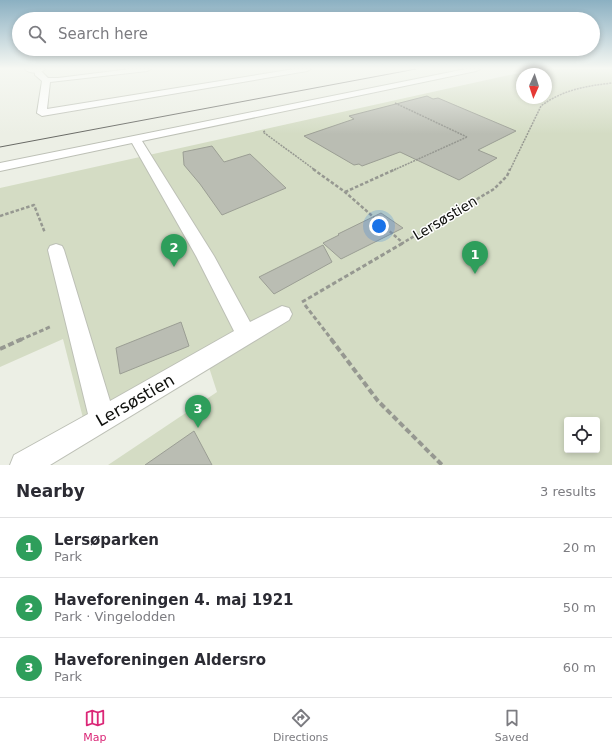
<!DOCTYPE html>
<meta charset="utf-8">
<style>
body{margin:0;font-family:"DejaVu Sans",sans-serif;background:#f2f2f3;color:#2b2b33}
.controls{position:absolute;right:12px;bottom:12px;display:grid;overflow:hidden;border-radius:4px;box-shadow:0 2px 6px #0003}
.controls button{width:36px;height:36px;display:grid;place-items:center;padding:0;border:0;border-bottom:1px solid #e1e1e2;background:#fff;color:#2b2b33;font:20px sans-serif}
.compass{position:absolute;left:516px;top:68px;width:36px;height:36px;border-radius:50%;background:#fff;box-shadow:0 2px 6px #0003;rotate:183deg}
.you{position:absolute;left:379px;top:226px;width:14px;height:14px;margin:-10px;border:3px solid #fff;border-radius:50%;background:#1a73e8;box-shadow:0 0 0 6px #1a73e833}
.badge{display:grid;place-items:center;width:26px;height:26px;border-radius:50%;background:#db2777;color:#fff;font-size:13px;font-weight:700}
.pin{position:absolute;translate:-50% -33px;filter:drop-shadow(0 1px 2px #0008)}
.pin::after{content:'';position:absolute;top:21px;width:14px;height:12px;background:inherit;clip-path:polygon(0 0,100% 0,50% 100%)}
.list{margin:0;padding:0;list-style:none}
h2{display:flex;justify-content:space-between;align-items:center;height:52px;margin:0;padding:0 16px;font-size:17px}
h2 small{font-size:13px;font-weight:400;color:#7c7c81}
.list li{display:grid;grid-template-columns:26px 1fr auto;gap:12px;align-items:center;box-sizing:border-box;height:60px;padding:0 16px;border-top:1px solid #e1e1e2}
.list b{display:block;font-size:15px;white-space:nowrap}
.list p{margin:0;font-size:13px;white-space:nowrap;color:#7c7c81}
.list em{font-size:13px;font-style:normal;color:#7c7c81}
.icon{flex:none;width:22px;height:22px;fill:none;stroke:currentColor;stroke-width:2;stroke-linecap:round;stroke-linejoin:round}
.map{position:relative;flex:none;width:612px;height:465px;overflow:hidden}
.search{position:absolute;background:#fff;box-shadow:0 2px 6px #0003;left:12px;right:12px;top:12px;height:44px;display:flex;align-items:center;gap:10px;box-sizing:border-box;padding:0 14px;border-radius:22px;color:#7c7c81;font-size:15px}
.sheet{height:232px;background:#fff}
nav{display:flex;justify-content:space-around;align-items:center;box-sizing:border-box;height:56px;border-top:1px solid #e1e1e2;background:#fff;font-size:11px;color:#7c7c81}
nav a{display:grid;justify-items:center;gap:2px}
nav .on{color:#db2777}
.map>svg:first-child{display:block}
.green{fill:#d4dcc4;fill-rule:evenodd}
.building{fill:#babdb3;stroke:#9b9e94}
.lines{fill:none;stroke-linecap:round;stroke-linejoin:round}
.lane-casing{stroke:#bdc0b6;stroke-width:2}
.street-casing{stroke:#bdc0b6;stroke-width:2}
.path-far3{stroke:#969891;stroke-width:1.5;stroke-dasharray:2 1;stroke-linecap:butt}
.path-far2{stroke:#969891;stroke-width:2.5;stroke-dasharray:3.5 2;stroke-linecap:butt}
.path-far1{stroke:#969891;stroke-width:3;stroke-dasharray:4.5 2.5;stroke-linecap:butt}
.path{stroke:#969891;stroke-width:4;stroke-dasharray:6 3;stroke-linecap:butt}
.lane{fill:#fff;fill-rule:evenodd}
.street{fill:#fff;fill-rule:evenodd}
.tram{stroke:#696a65;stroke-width:1}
.labels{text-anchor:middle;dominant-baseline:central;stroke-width:3;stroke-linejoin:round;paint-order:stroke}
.street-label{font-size:14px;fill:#0f100d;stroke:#fff}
.near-street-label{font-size:17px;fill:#0f100d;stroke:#fff}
</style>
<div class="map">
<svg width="612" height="465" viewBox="0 0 612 465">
<rect width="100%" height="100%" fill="#ecefe5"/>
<!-- green -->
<path class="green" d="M 548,69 L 612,69 L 612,465 L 108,465 L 217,392 L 204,352 L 84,422 L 63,339 L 0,367 L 0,188 L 509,75 ZM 522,74 L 546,74 L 546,98 L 522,98 ZM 567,420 L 597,420 L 597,450 L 567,450 Z"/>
<!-- building -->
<path class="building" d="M 427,96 L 433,99 L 438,98 L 516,131 L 478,150 L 497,158 L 459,180 L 400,152 L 362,166 L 359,164 L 354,165 L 304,136 L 354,119 L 349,116 Z
M 212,146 L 224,162 L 250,154 L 286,188 L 222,215 L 200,184 L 184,165 L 183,152 Z
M 381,213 L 403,228 L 341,259 L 324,244 L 323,243 L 339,235 L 338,234 Z
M 323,245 L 332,262 L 274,294 L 259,277 Z
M 181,322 L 189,346 L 120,374 L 116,348 Z
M 194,431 L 212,465 L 145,465 Z"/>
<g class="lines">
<defs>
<path id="lane" d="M 130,69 L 151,69 L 147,71 L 50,82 L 47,109 L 294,69 L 311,69 L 307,71 L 42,116 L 37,113 L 42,81 L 35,75 L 35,71 L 41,71 L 48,78 L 58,78 Z
M 466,69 L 480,69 L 476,71 L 142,141 L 214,256 L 250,322 L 282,306 L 289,308 L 292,314 L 289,320 L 50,465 L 10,465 L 14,455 L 88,414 L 48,250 L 50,246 L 56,244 L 62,246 L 64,250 L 110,401 L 234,331 L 196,256 L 132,143 L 0,171 L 0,163 Z"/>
<path id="street" d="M 25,69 L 45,69 C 41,74 29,74 25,69 Z"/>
</defs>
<!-- lane casing -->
<use href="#lane" class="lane-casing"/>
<!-- street casing -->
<use href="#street" class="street-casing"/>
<!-- path-far3 -->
<path class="path-far3" d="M 395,103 L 467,137
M 265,131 L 263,132 L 315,170
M 394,170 L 467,137
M 510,170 L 541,106 C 562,90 586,86 612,83"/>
<!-- path-far2 -->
<path class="path-far2" d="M 313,169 L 345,192 L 403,243
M 345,192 L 396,169
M 0,216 L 34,205 L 45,233
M 401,244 L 494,189 L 507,176 L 510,169"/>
<!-- path-far1 -->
<path class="path-far1" d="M 302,302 L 403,243
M 305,305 L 332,340
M 20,340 L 52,326"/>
<!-- path -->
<path class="path" d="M 331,339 L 378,401 L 442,465
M 0,349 L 22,339"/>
<!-- lane -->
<use href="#lane" class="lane"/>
<!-- street -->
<use href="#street" class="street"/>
<!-- tram -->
<path class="tram" d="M 0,147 L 416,69"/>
</g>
<!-- sky -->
<linearGradient id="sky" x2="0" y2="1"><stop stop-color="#8bb0c2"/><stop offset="0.51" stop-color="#f6f8f3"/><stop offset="1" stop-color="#f6f8f3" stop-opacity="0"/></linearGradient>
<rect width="612" height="134" fill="url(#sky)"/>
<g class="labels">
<!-- street labels -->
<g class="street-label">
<text transform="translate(445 218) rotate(-31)">Lersøstien</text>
</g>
<!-- near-street labels -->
<g class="near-street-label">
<text transform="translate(135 400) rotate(-30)">Lersøstien</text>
</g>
</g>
</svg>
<div class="controls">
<button><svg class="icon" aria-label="locate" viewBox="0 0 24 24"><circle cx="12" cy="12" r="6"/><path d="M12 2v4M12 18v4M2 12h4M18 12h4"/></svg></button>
</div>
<svg class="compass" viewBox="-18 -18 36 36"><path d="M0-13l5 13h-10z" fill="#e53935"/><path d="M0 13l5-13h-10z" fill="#7c7c81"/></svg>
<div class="you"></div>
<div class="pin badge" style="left:475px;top:274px;background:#2e9e5b">1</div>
<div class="pin badge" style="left:174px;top:267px;background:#2e9e5b">2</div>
<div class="pin badge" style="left:198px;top:428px;background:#2e9e5b">3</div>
<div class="search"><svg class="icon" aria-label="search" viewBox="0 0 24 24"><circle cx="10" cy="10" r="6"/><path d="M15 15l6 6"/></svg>Search here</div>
</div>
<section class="sheet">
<h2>Nearby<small>3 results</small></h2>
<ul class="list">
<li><span class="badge" style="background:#2e9e5b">1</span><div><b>Lersøparken</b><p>Park</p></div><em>20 m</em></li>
<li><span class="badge" style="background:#2e9e5b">2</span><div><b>Haveforeningen 4. maj 1921</b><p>Park · Vingelodden</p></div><em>50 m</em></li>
<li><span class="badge" style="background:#2e9e5b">3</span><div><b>Haveforeningen Aldersro</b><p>Park</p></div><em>60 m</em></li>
</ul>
</section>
<nav>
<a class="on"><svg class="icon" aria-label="map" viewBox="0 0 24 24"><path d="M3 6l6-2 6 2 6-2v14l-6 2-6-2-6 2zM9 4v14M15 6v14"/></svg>Map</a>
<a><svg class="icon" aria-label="directions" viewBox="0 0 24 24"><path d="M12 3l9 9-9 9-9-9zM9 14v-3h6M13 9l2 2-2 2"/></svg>Directions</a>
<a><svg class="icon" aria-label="saved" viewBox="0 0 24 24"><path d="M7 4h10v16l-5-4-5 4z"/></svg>Saved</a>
</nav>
